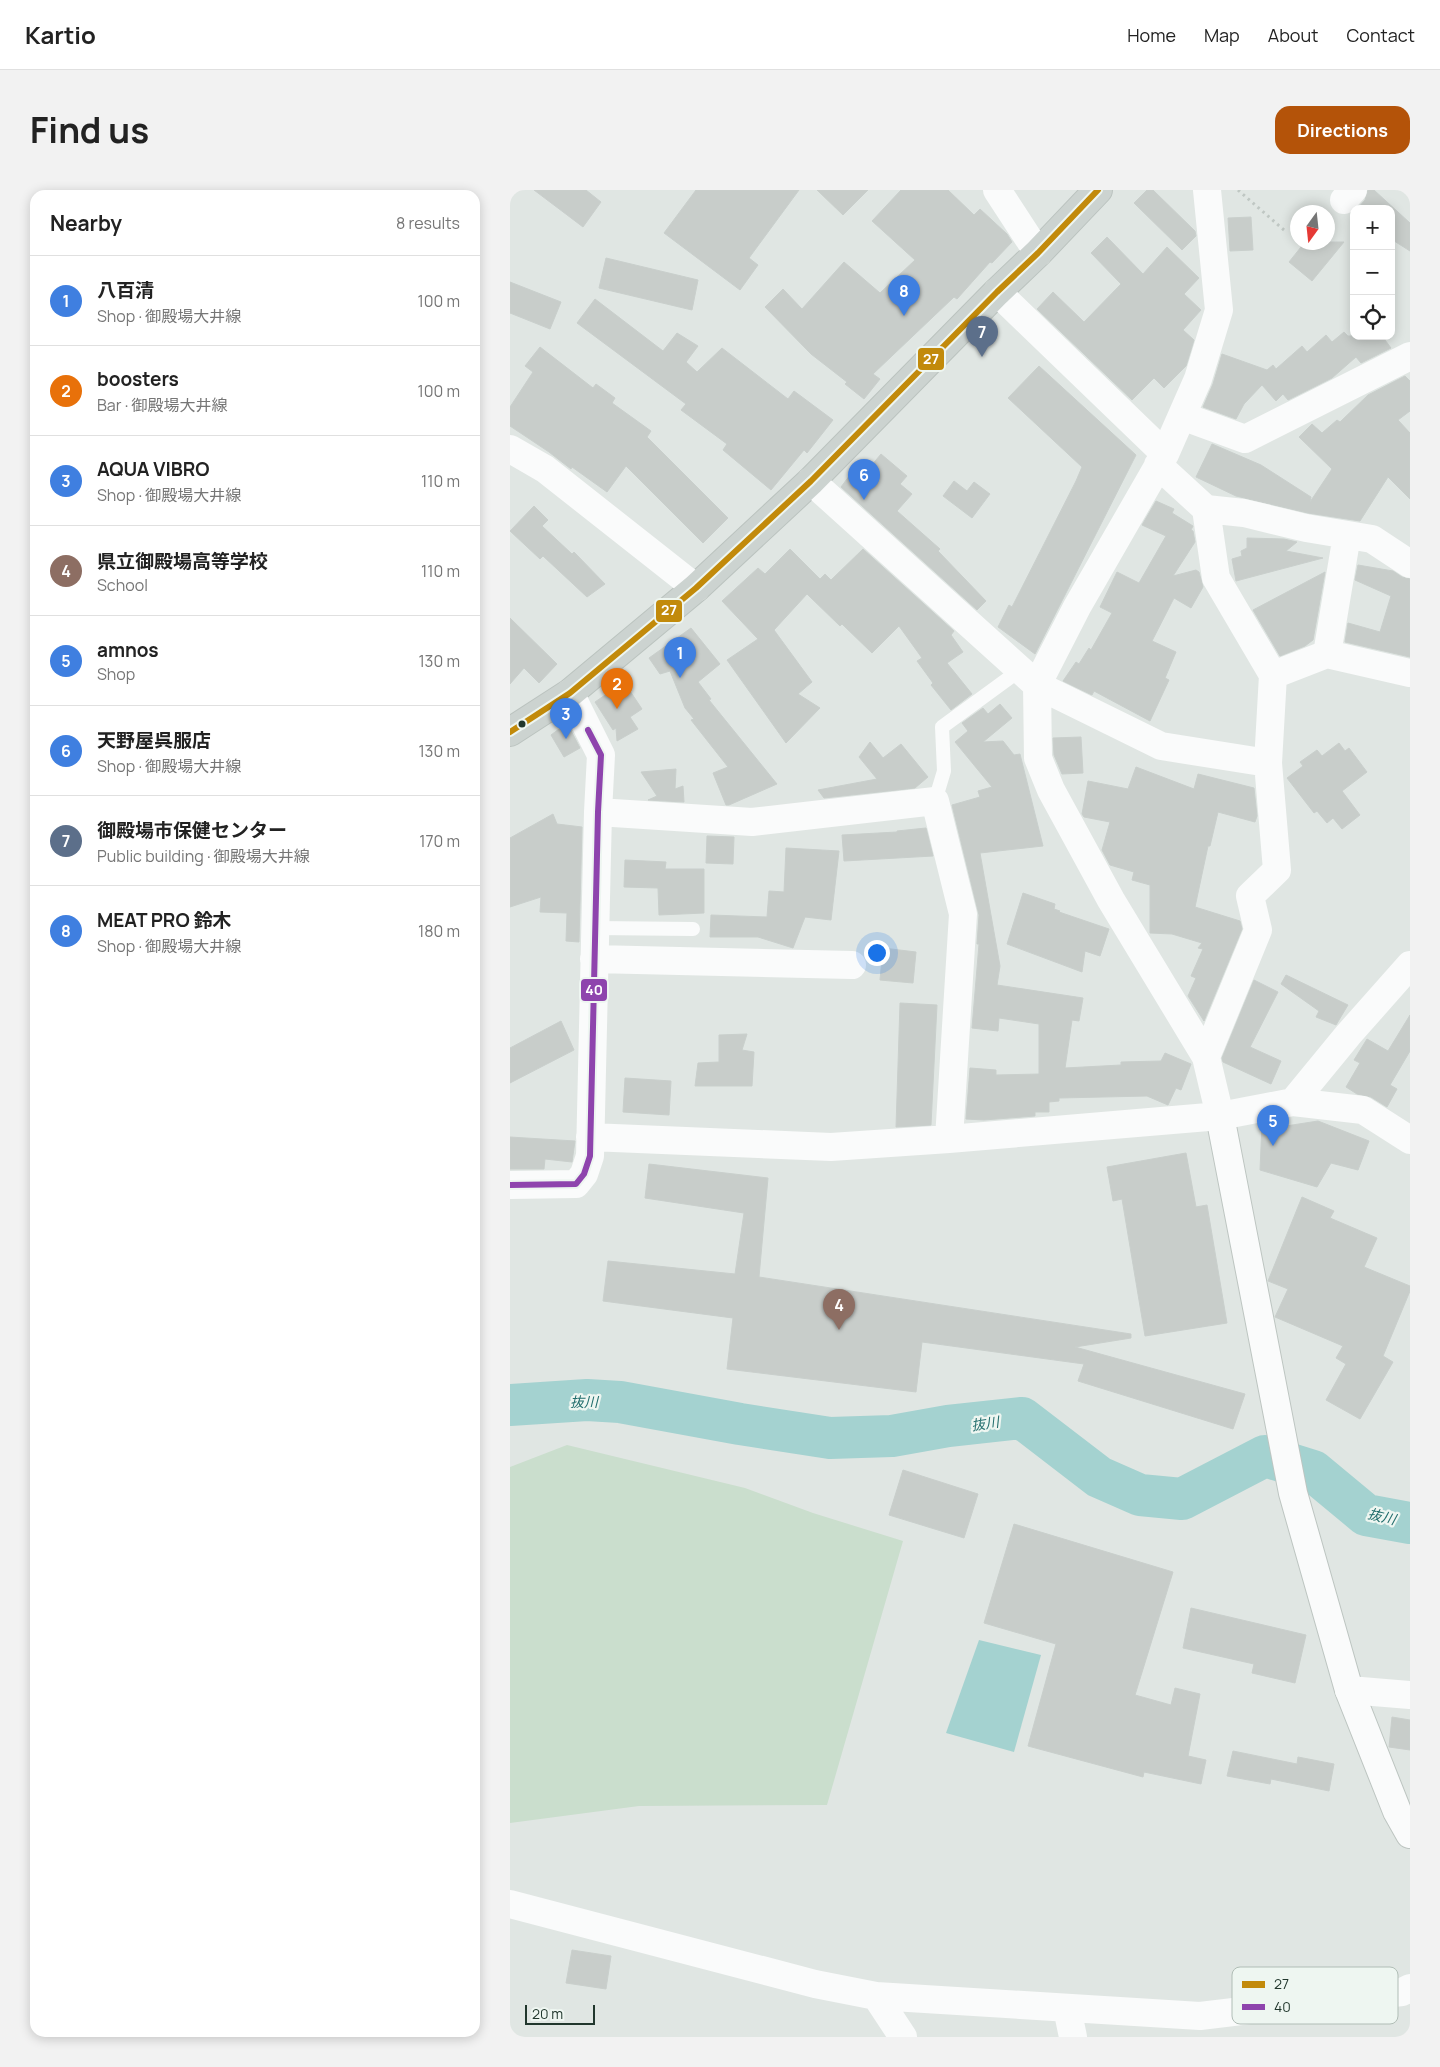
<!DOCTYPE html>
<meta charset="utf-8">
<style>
body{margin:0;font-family:Manrope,"Noto Sans JP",sans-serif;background:#f2f2f2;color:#222}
.controls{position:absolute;right:15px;top:15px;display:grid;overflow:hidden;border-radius:10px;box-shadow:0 2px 12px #0003}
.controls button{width:45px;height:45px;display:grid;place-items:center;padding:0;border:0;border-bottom:1px solid #e0e0e0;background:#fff;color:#222;font:25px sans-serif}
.compass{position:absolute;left:780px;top:15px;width:45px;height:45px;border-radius:50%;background:#fff;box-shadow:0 2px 12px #0003;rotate:195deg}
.scale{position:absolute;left:15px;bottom:12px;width:70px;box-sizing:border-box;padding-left:5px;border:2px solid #21372d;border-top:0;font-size:14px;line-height:18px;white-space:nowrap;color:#21372d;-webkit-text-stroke:4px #eef6f1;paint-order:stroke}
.you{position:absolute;left:366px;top:762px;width:18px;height:18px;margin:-12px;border:4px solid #fff;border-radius:50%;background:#1a73e8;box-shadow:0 0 0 8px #1a73e833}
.badge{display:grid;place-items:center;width:32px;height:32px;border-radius:50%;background:#b45309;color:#fff;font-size:16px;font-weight:700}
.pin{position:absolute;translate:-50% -41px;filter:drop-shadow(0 1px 2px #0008)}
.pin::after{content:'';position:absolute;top:26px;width:18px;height:15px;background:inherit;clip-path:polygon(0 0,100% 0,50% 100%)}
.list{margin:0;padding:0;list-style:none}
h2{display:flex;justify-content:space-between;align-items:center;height:65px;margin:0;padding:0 20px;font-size:21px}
h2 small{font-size:16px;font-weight:400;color:#767676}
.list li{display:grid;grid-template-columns:32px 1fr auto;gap:15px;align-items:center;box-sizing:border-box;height:90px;padding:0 20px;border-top:1px solid #e0e0e0}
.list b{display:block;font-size:19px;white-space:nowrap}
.list p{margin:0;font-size:16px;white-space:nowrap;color:#767676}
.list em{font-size:16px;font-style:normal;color:#767676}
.icon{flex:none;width:28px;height:28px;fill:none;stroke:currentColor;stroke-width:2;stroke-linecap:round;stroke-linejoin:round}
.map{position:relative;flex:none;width:900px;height:1847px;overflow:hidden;border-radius:15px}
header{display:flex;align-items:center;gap:30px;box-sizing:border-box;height:70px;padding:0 25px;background:#fff;border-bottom:1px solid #e0e0e0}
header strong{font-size:24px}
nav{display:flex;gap:28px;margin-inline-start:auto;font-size:18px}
.intro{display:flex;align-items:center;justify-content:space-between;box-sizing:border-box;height:120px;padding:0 30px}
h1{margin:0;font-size:35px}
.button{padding:12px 22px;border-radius:15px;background:#b45309;color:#fff;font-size:18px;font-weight:700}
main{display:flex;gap:30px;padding:0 30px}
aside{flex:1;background:#fff;border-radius:15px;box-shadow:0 2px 12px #0003}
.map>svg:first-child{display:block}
.green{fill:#cadecd}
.water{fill:#a4d2d0}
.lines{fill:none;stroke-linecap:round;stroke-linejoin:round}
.river{stroke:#a4d2d0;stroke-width:42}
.building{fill:#c8cdca;stroke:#c9cfcc}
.secondary-casing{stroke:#bdc5c1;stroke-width:30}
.primary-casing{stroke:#bbc3bf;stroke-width:30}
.path{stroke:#bfc7c3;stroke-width:3;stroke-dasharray:2.5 4;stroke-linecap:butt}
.lane{stroke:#fafbfb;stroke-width:14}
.street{stroke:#fafbfb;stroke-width:28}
.secondary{stroke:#fafbfb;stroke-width:28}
.primary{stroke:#ccd3d0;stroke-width:28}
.bus-1-casing{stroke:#eef6f1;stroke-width:10}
.bus-2-casing{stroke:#eef6f1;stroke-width:10}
.bus-1{stroke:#c28a0b;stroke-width:6}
.bus-2{stroke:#8e44ad;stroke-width:6}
.bus-dot{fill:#21372d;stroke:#eef6f1;stroke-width:2}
.labels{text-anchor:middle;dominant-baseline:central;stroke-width:4.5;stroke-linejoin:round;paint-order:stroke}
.water-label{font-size:14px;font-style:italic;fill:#216d6c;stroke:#eef6f1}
.key{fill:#eef6f1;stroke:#b0bdb6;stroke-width:1}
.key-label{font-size:14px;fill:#21372d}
.line-badge{stroke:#eef6f1;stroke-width:2}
.badge-label{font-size:14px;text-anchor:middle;font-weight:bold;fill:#fff}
</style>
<header>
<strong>Kartio</strong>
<nav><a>Home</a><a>Map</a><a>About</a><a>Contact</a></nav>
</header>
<div class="intro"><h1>Find us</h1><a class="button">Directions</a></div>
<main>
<aside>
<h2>Nearby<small>8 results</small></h2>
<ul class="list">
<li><span class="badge" style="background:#3f7fe0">1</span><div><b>八百清</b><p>Shop · 御殿場大井線</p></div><em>100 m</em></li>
<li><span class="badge" style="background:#e8710a">2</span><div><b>boosters</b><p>Bar · 御殿場大井線</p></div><em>100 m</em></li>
<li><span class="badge" style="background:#3f7fe0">3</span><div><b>AQUA VIBRO</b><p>Shop · 御殿場大井線</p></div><em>110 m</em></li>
<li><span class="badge" style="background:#8d6e63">4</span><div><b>県立御殿場高等学校</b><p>School</p></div><em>110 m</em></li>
<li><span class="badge" style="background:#3f7fe0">5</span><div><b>amnos</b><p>Shop</p></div><em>130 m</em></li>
<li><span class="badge" style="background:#3f7fe0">6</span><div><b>天野屋呉服店</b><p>Shop · 御殿場大井線</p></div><em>130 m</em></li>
<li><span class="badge" style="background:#5c6f8a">7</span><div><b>御殿場市保健センター</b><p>Public building · 御殿場大井線</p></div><em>170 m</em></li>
<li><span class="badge" style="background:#3f7fe0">8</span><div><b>MEAT PRO 鈴木</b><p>Shop · 御殿場大井線</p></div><em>180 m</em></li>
</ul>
</aside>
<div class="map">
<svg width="900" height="1847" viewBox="0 0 900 1847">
<rect width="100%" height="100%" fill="#e0e6e3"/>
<!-- green -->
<path class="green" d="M 57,1255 L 235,1298 L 303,1323 L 393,1351 L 317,1615 L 129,1616 L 0,1633 L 0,1277 Z"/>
<!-- water -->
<path class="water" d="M 469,1450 L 531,1465 L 504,1562 L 436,1543 Z"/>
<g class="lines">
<!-- river -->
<path class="river" d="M 0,1215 L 77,1210 L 110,1212 L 230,1234 L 320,1248 L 382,1246 L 438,1236 L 512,1228 L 589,1287 L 630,1305 L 672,1309 L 755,1266 L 803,1281 L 856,1325 L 900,1333"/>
</g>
<!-- building -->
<path class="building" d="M 24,0 L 76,0 L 91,12 L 73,37 Z
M 186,0 L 289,0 L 239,68 L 248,75 L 230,100 L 154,43 Z
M 307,0 L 358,0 L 333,25 Z
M 391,0 L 438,0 L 464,25 L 470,19 L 497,44 L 502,52 L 482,73 L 480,72 L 447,109 L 444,107 L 363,184 L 370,189 L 354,209 L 335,194 L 337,192 L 301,164 L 255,117 L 273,99 L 292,119 L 334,72 L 370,103 L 405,70 L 362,31 Z
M 637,0 L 643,0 L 685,41 L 686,46 L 672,60 L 624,13 Z
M 858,0 L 864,0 L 900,33 L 900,61 L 881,49 L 881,19 L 847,19 L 855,10 Z
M 741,27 L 743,60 L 720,61 L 718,28 Z
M 597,47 L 633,84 L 657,57 L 689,88 L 674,104 L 691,120 L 673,140 L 684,150 L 676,176 L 654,198 L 644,188 L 622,210 L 527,119 L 543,102 L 574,132 L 611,94 L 581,63 Z
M 795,52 L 834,52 L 802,91 L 779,72 Z
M 96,68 L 188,90 L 182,120 L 89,98 Z
M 0,92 L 51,112 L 40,139 L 0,123 Z
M 85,109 L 153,161 L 167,143 L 188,156 L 176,172 L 187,182 L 212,158 L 278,209 L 284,201 L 323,230 L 297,263 L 294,260 L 261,300 L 213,260 L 217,254 L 171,220 L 176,214 L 67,133 Z
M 834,142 L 838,146 L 872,146 L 881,158 L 851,173 L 846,167 L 822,188 L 778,210 L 773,204 L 766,211 L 752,195 L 734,214 L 726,229 L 693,217 L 703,194 L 712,164 L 757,180 L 763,175 L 766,179 L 792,156 L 797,162 L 816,145 L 822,152 Z
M 30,157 L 83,198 L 86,194 L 105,208 L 102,213 L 141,241 L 137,247 L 218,328 L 193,353 L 116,276 L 97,302 L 62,277 L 61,279 L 39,262 L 0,236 L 0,217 L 23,182 L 15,176 Z
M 529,176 L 626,265 L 525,464 L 488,437 L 499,415 L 502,417 L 566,291 L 572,277 L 498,208 Z
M 895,186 L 900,191 L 900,221 L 888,230 L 900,243 L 900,309 L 878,287 L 850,331 L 798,323 L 726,306 L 686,287 L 702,254 L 751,275 L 801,307 L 800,312 L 822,279 L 789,247 L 802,234 L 812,243 L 827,230 L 830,232 L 858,205 Z
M 371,264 L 397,286 L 390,294 L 402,304 L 387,321 L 430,359 L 428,361 L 476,411 L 467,420 L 331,297 L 343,281 L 351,288 Z
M 444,291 L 457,301 L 464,292 L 480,304 L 462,328 L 433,306 Z
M 646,311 L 664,319 L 662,323 L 683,336 L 681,340 L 683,341 L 685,352 L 663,386 L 686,380 L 689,382 L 693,397 L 681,418 L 664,408 L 642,451 L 666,462 L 655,488 L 659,490 L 640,531 L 584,501 L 582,505 L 553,491 L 566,472 L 569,474 L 579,458 L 581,460 L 602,423 L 590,417 L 607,382 L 629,393 L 656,346 L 632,335 Z
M 24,316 L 38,330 L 32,336 L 62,364 L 64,362 L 95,394 L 77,407 L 33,366 L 30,369 L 0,341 Z
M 737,348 L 774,349 L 787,352 L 776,361 L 813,368 L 726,391 L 722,369 L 732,366 L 731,361 L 737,358 Z
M 280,359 L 310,389 L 315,384 L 321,390 L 353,359 L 444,441 L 441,445 L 453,462 L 437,473 L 462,504 L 441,520 L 421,495 L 423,493 L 407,471 L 412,468 L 389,436 L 362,463 L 332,434 L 330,436 L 297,404 L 264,440 L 302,492 L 288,504 L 310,518 L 276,553 L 217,470 L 248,449 L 212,411 L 248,378 L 255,384 Z
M 848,375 L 883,381 L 892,387 L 900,389 L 900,467 L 835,452 L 838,433 L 870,442 L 881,406 L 845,390 Z
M 815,382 L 803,450 L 795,456 L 770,466 L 743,420 Z
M 0,428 L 47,474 L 29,493 L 14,478 L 0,494 Z
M 181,438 L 210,474 L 188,492 L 201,509 L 199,510 L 267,594 L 219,615 L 216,615 L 203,583 L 218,577 L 181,530 L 184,529 L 175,518 L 160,481 L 150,484 L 139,468 Z
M 114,492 L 132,519 L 120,527 L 128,539 L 107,551 L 106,538 L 103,540 L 85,512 Z
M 490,514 L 502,528 L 473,552 L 493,551 L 504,565 L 510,564 L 533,656 L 470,663 L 490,776 L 487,795 L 573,808 L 569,831 L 562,830 L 555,878 L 611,875 L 611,872 L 651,871 L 655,863 L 681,874 L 671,900 L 666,898 L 658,915 L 637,906 L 549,908 L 549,911 L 539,912 L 539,922 L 525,922 L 525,926 L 474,930 L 456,929 L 460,878 L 486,880 L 486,885 L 529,884 L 529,834 L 489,828 L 488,841 L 462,838 L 469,754 L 467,754 L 469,725 L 442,615 L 470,607 L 468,601 L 482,597 L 445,552 L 458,541 L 452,533 L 473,518 L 478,524 Z
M 57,533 L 70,558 L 54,567 L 41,545 Z
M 571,547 L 573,583 L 552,584 L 544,565 L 543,548 Z
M 360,552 L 373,568 L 391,554 L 418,587 L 405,598 L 314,608 L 308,600 L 367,589 L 349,567 Z
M 829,553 L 835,561 L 839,558 L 857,582 L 832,601 L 850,625 L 832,639 L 823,628 L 817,633 L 807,621 L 804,623 L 777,588 L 793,576 L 790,572 L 807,560 L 812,566 Z
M 626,577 L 684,599 L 688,584 L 744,598 L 747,626 L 745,632 L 708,622 L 700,656 L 698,656 L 685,717 L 730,731 L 732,739 L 694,831 L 678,806 L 686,788 L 681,786 L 693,759 L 688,758 L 692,753 L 662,744 L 640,743 L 640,695 L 622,690 L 624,682 L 600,675 L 592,660 L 600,632 L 574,627 L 572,624 L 578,591 L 618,599 Z
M 166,579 L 165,599 L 173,596 L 174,612 L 138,610 L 147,606 L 131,582 Z
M 43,624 L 47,634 L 72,637 L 69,752 L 56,751 L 57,723 L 30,722 L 31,707 L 0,717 L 0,648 Z
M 416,638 L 423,666 L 334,671 L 332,645 L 387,642 L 387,641 Z
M 197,646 L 224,647 L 223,674 L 196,673 Z
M 276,658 L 329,661 L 321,730 L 295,727 L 283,758 L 248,747 L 200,747 L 201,725 L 257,727 L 259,701 L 274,702 Z
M 115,670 L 156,672 L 155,679 L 194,679 L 194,723 L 149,725 L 148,698 L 114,697 Z
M 513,703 L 545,714 L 544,719 L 550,721 L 549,722 L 599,739 L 590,766 L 575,761 L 572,782 L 497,754 Z
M 373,758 L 406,762 L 403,793 L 370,790 Z
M 776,785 L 838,815 L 826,835 L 806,827 L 809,821 L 771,794 Z
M 744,790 L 768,802 L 740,857 L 771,871 L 761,894 L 713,872 L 712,868 Z
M 390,813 L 427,815 L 421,935 L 386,937 Z
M 900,825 L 900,861 L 880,895 L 887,899 L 877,917 L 861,907 L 847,904 L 836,897 L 850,873 L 844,870 L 857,849 L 878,861 Z
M 51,831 L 64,860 L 0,893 L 0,858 Z
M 237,844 L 232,860 L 244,862 L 242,896 L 185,896 L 188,873 L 209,872 L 209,845 Z
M 115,888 L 161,891 L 159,925 L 113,922 Z
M 777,929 L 776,936 L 808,931 L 859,951 L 848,980 L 821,973 L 807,997 L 750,980 L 752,934 Z
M 0,947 L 65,951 L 62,972 L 35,969 L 34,979 L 0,979 Z
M 676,963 L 686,1017 L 697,1015 L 717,1133 L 635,1146 L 612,1009 L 603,1011 L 597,977 Z
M 139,974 L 258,988 L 249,1087 L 621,1144 L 621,1148 L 565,1157 L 735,1204 L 723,1239 L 568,1191 L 574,1174 L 412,1152 L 406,1202 L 217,1179 L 223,1128 L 93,1111 L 98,1071 L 225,1084 L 234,1023 L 135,1008 Z
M 792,1007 L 824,1021 L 820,1028 L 867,1048 L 854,1077 L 900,1096 L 900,1101 L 873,1166 L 883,1172 L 850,1229 L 816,1210 L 836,1174 L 826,1168 L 833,1156 L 765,1127 L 778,1099 L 758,1091 Z
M 393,1280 L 468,1304 L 454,1348 L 379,1325 Z
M 504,1334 L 663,1382 L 625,1505 L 661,1515 L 665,1498 L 690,1504 L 678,1566 L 696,1570 L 691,1594 L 634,1582 L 633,1587 L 518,1556 L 546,1454 L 474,1433 Z
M 681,1418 L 796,1445 L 785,1493 L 742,1483 L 744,1474 L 673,1458 Z
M 882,1527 L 900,1530 L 900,1560 L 879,1557 Z
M 723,1561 L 787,1574 L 788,1567 L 824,1574 L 819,1601 L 761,1589 L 760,1594 L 717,1586 Z
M 62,1760 L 101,1766 L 96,1799 L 56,1793 Z"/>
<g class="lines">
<defs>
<path id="secondary" d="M 710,926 L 783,1303 L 839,1500 L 887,1621 L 900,1644"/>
<path id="primary" d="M 0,542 L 60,503 L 186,398 L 301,291 L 487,102 L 528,63 L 588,0"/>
</defs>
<!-- secondary casing -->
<use href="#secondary" class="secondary-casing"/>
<!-- primary casing -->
<use href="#primary" class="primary-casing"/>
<!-- path -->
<path class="path" d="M 728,0 L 774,40"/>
<!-- lane -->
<path class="lane" d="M 425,611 L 434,581 L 432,537 L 510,480
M 85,738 L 183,739"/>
<!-- street -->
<path class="street" d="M 487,0 L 528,63
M 697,0 L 709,120 L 688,189 L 655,264 L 567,417 L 527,495 L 528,568 L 541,600 L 601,710 L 696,867 L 710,926
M 834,10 L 843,0
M 487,102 L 655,264
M 672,226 L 735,249 L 900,166
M 0,259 L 35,279 L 186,398
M 648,275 L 696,319 L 734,323 L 796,338 L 862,349 L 900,374
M 301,291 L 527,495 L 651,556 L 758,573
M 696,319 L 706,388 L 763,485
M 817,464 L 837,345
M 88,622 L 242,632 L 425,611 L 453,724 L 439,949
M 84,769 L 342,775
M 696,867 L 748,740 L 740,706 L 767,680 L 758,573 L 763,485 L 817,464 L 900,483
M 783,912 L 838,845 L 900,775
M 80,947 L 321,957 L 439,949 L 710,926 L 783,912 L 853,920 L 900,950
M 0,995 L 66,994 L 74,984 L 80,966 L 88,622 L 91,565 L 60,503
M 839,1500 L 900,1505
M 0,1714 L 305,1794 L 366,1806 L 690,1826 L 892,1802 L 900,1798
M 366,1806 L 393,1847
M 557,1818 L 563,1847"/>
<!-- secondary -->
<use href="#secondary" class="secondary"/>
<!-- primary -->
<use href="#primary" class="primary"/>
<defs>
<path id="bus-1" d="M 0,542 L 60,503 L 186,398 L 301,291 L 487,102 L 528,63 L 588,0"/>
<path id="bus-2" d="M 0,995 L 66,994 L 74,984 L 80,966 L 88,622 L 91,565 L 78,540"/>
</defs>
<!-- bus-1 casing -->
<use href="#bus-1" class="bus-1-casing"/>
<!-- bus-2 casing -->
<use href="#bus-2" class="bus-2-casing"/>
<!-- bus-1 -->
<use href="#bus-1" class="bus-1"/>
<!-- bus-2 -->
<use href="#bus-2" class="bus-2"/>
</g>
<!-- markers -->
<circle class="bus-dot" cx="12" cy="534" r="4.5"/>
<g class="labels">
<!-- water labels -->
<g class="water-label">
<text x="74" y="1211">抜川</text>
<text transform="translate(475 1233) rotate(-8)">抜川</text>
<text transform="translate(872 1326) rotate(14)">抜川</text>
</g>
</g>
<!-- legend -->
<rect x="722" y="1777" width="166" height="57" rx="8" class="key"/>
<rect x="732" y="1791" width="23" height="7" fill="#c28a0b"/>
<rect x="732" y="1814" width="23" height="6" fill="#8e44ad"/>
<g class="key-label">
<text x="764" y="1799">27</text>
<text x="764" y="1822">40</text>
</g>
<g class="line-badge">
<rect x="407" y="157" width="28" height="24" rx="5" fill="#c28a0b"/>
<rect x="145" y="409" width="28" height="24" rx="5" fill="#c28a0b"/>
<rect x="70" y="788" width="28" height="24" rx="5" fill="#8e44ad"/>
</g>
<g class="badge-label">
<text x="421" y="174">27</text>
<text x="159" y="425">27</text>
<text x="84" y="805">40</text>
</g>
</svg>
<div class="controls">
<button>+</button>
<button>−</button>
<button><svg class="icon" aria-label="locate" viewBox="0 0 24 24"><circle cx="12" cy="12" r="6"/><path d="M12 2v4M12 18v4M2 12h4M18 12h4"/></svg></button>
</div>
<svg class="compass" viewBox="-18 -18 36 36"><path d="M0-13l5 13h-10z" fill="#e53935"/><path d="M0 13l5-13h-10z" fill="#767676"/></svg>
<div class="scale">20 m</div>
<div class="you"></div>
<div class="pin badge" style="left:170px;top:488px;background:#3f7fe0">1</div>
<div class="pin badge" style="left:107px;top:519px;background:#e8710a">2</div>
<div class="pin badge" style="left:56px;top:549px;background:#3f7fe0">3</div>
<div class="pin badge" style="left:329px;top:1140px;background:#8d6e63">4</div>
<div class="pin badge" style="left:763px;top:956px;background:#3f7fe0">5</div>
<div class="pin badge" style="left:354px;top:310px;background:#3f7fe0">6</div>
<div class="pin badge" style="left:472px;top:167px;background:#5c6f8a">7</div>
<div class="pin badge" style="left:394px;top:126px;background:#3f7fe0">8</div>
</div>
</main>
